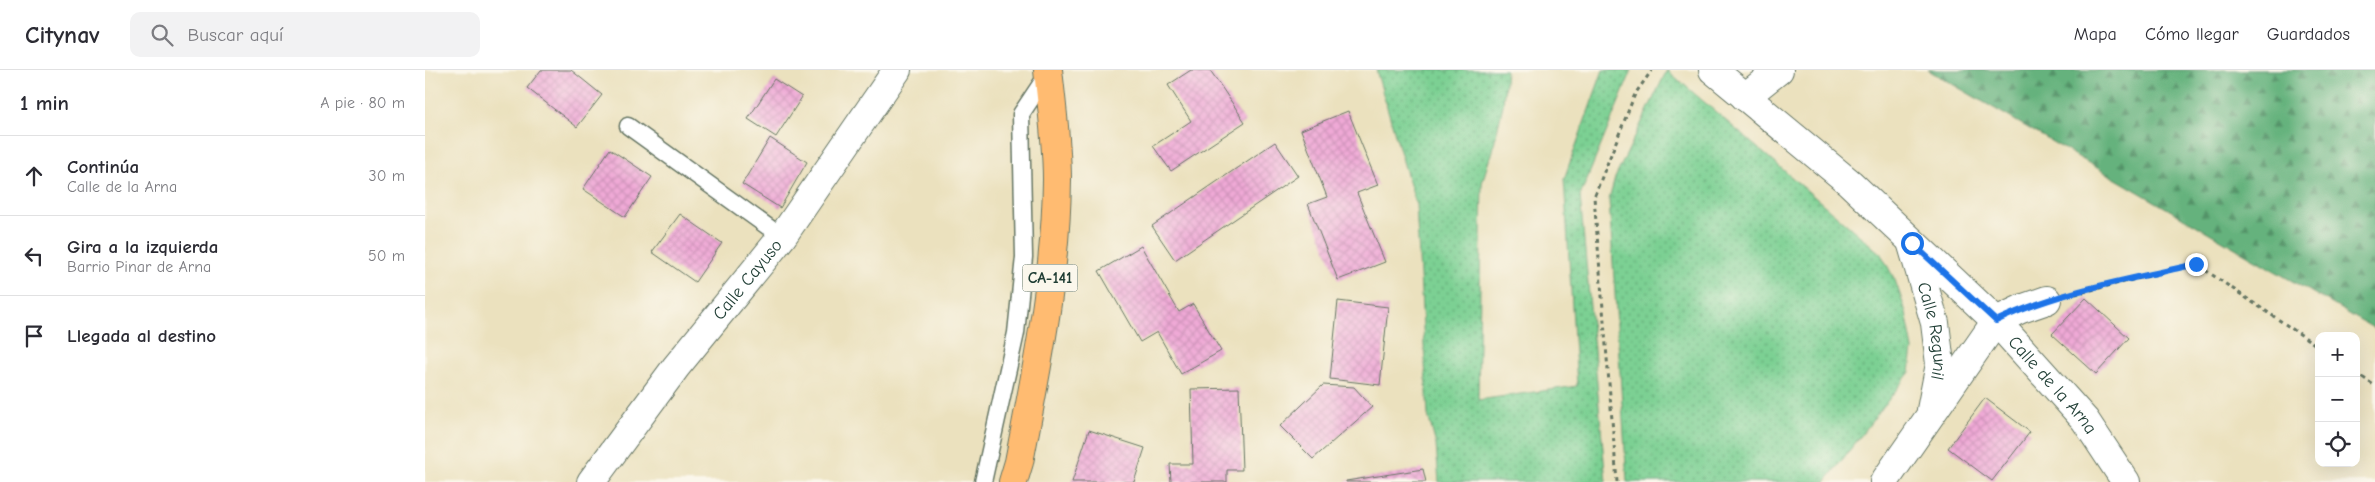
<!DOCTYPE html>
<html lang="es">
<meta charset="utf-8">
<style>
body{margin:0;font-family:"Comic Neue",sans-serif;background:#f2f2f3;color:#2b2b33}
.controls{position:absolute;right:15px;bottom:15px;display:grid;overflow:hidden;border-radius:10px;box-shadow:0 5px 20px #0002}
.controls button{width:45px;height:45px;display:grid;place-items:center;padding:0;border:0;border-bottom:1px solid #e1e1e2;background:#fff;color:#2b2b33;font:25px sans-serif}
.stop{position:absolute;width:15px;height:15px;margin:-11px;border:4px solid #1a73e8;border-radius:50%;background:#fff}
.stop.end{background:#1a73e8;border-color:#fff;box-shadow:0 1px 5px #0008}
.list{margin:0;padding:0;list-style:none}
h2{display:flex;justify-content:space-between;align-items:center;height:65px;margin:0;padding:0 20px;font-size:21px}
h2 small{font-size:16px;font-weight:400;color:#7c7c81}
.list li{display:grid;grid-template-columns:32px 1fr auto;gap:15px;align-items:center;box-sizing:border-box;height:80px;padding:0 20px;border-top:1px solid #e1e1e2}
.list b{display:block;font-size:19px;white-space:nowrap}
.list p{margin:0;font-size:16px;white-space:nowrap;color:#7c7c81}
.list em{font-size:16px;font-style:normal;color:#7c7c81}
.icon{flex:none;width:28px;height:28px;fill:none;stroke:currentColor;stroke-width:2;stroke-linecap:round;stroke-linejoin:round}
.map{position:relative;flex:none;width:1950px;height:412px;overflow:hidden}
header{display:flex;align-items:center;gap:30px;box-sizing:border-box;height:70px;padding:0 25px;background:#fff;border-bottom:1px solid #e1e1e2}
header strong{font-size:24px}
nav{display:flex;gap:28px;margin-inline-start:auto;font-size:18px}
.search{width:350px;height:45px;background:#f2f2f3;display:flex;align-items:center;gap:12px;box-sizing:border-box;padding:0 18px;border-radius:10px;color:#7c7c81;font-size:19px}
main{display:flex}
aside{flex:1;background:#fff}
.map>svg:first-child{display:block}
.grass{fill:url(#grass-dots);stroke:#4e8664}
.forest{fill:url(#forest-firs);stroke:#427858}
.building{fill:url(#building-cross-hatch)}
.lines{fill:none;stroke-linecap:round;stroke-linejoin:round}
.service-casing{stroke:#667664;stroke-width:19}
.minor-casing{stroke:#667664;stroke-width:30}
.primary-casing{stroke:#667664;stroke-width:30}
.path{stroke:#667664;stroke-width:3;stroke-dasharray:4 4;stroke-linecap:butt}
.service{stroke:#fff;stroke-width:16}
.minor{stroke:#fff;stroke-width:28}
.primary{stroke:#ffbb71;stroke-width:28}
.route{stroke:#1a73e8;stroke-width:6}
.labels{text-anchor:middle;dominant-baseline:central;stroke-width:5;stroke-linejoin:round;paint-order:stroke}
.shield{fill:#fbf7ec;stroke:#61756b;stroke-width:1}
.shield-label{font-size:16px;font-weight:bold;fill:#1f3d34}
.street-label{font-size:18px;fill:#1f3d34;stroke:#fbf7ec}
</style>
<header>
<strong>Citynav</strong>
<div class="search"><svg class="icon" aria-label="search" viewBox="0 0 24 24"><circle cx="10" cy="10" r="6"/><path d="M15 15l6 6"/></svg>Buscar aquí</div>
<nav><a>Mapa</a><a>Cómo llegar</a><a>Guardados</a></nav>
</header>
<main>
<aside>
<h2>1 min<small>A pie · 80 m</small></h2>
<ul class="list">
<li><svg class="icon" aria-label="ahead" viewBox="0 0 24 24"><path d="M12 20V5M6 11l6-6 6 6"/></svg><div><b>Continúa</b><p>Calle de la Arna</p></div><em>30 m</em></li>
<li><svg class="icon" aria-label="left" viewBox="0 0 24 24"><path d="M17 20v-9H6M10 6l-5 5 5 5"/></svg><div><b>Gira a la izquierda</b><p>Barrio Pinar de Arna</p></div><em>50 m</em></li>
<li><svg class="icon" aria-label="arrive" viewBox="0 0 24 24"><path d="M6 21V4h12l-3 4 3 4H6"/></svg><div><b>Llegada al destino</b></div></li>
</ul>
</aside>
<div class="map">
<svg width="1950" height="412" viewBox="0 0 1950 412">
<defs>
<pattern id="grass-dots" width="8" height="8" patternUnits="userSpaceOnUse" patternTransform="scale(1.25)"><rect width="8" height="8" fill="#7cd093"/><path d="M2 2h.1M6 6h.1" fill="none" stroke="#65aa79" stroke-width="1.8" stroke-linecap="round"/></pattern>
<pattern id="forest-firs" width="22" height="20" patternUnits="userSpaceOnUse" patternTransform="scale(1.25)"><rect width="22" height="20" fill="#65b27d"/><path d="M5 1l3.5 6h-7zM16 11l3.5 6h-7z" fill="#539267"/></pattern>
<pattern id="building-cross-hatch" width="8" height="8" patternUnits="userSpaceOnUse" patternTransform="scale(1.25)"><rect width="8" height="8" fill="#efa9d6"/><path d="M0 0l8 8M0 8l8-8" fill="none" stroke="#cc92b8"/></pattern>
</defs>
<rect width="100%" height="100%" fill="#fbf7ec"/>
<filter id="ink" filterUnits="userSpaceOnUse"><feTurbulence type="fractalNoise" baseFrequency=".02" numOctaves="2"/><feDisplacementMap in="SourceGraphic" scale="10" xChannelSelector="R" yChannelSelector="G"/><feConvolveMatrix kernelMatrix="1 2 1 2 8 2 1 2 1" color-interpolation-filters="sRGB"/></filter>
<filter id="wash" filterUnits="userSpaceOnUse"><feTurbulence type="fractalNoise" baseFrequency=".0096" numOctaves="4" result="noise"/><feDisplacementMap in="SourceGraphic" scale="20" xChannelSelector="R" yChannelSelector="G"/><feGaussianBlur stdDeviation="1.12" result="paint"/><feColorMatrix in="noise" values="0 0 0 0 0 0 0 0 0 0 0 0 0 0 0 0 0 1.4 0 .05"/><feComposite in="paint" operator="in"/></filter>
<g filter="url(#wash)">
<rect width="100%" height="100%" fill="#ebe1be"/>
<!-- grass -->
<path class="grass" d="M 951,0 L 1081,0 L 1078,35 L 1069,74 L 1057,113 L 1053,330 L 1152,316 L 1139,109 L 1178,0 L 1207,0 L 1155,126 L 1181,412 L 1014,412 L 1011,375 L 1003,345 L 991,135 Z
M 1242,0 L 1456,184 L 1470,210 L 1481,242 L 1488,279 L 1485,302 L 1400,412 L 1202,412 L 1184,130 L 1190,108 Z"/>
<!-- forest -->
<path class="forest" d="M 1503,0 L 1950,0 L 1950,259 Z"/>
<g id="blocks">
<!-- building -->
<path class="building" d="M 116,0 L 146,0 L 177,25 L 152,57 L 102,18 Z
M 766,0 L 785,0 L 820,52 L 746,101 L 728,76 L 766,51 L 743,15 Z
M 349,9 L 377,27 L 351,67 L 323,49 Z
M 923,41 L 953,115 L 932,123 L 960,192 L 913,210 L 883,134 L 902,127 L 876,60 Z
M 345,68 L 382,92 L 355,138 L 317,114 Z
M 850,72 L 873,106 L 750,190 L 727,156 Z
M 185,79 L 227,107 L 200,147 L 158,119 Z
M 255,144 L 297,173 L 270,212 L 227,182 Z
M 716,176 L 754,242 L 768,234 L 796,281 L 756,304 L 732,262 L 715,272 L 674,201 Z
M 1661,228 L 1704,268 L 1671,304 L 1627,264 Z
M 913,231 L 963,237 L 955,315 L 905,309 Z
M 898,315 L 929,317 L 947,337 L 888,389 L 855,356 Z
M 814,318 L 817,400 L 802,400 L 802,412 L 746,412 L 745,394 L 768,394 L 766,319 Z
M 1560,328 L 1605,362 L 1567,411 L 1523,378 Z
M 664,360 L 720,378 L 709,412 L 647,412 Z
M 998,399 L 1001,412 L 921,412 L 921,411 Z"/>
</g>
</g>
<g filter="url(#ink)">
<use href="#blocks" fill-opacity="0" stroke="#667664" stroke-width="1"/>
<g class="lines">
<defs>
<path id="service" d="M 203,56 L 357,167
M 558,412 L 591,263 L 599,187 L 596,44 L 624,2"/>
<g id="minor">
<path id="s1" d="M 1288,0 L 1425,113 L 1571,251 L 1660,350 L 1701,412"/>
<path d="M 1320,27 L 1354,0"/>
<path id="s2" d="M 1487,175 L 1510,253 L 1515,294 L 1506,340"/>
<path id="s3" d="M 166,412 L 251,297 L 357,167 L 472,0"/>
<path d="M 1459,412 L 1571,251 L 1596,239 L 1622,230"/>
</g>
<path id="primary" d="M 588,412 L 594,392 C 612,298 631,205 632,110 C 632,74 627,36 623,0"/>
</defs>
<!-- service casing -->
<use href="#service" class="service-casing"/>
<!-- minor casing -->
<use href="#minor" class="minor-casing"/>
<!-- primary casing -->
<use href="#primary" class="primary-casing"/>
<!-- path -->
<path class="path" d="M 1650,224 L 1771,194 L 1894,277
M 1931,303 L 1950,316
M 1192,412 L 1169,127 L 1210,24 L 1227,0"/>
<!-- service -->
<use href="#service" class="service"/>
<!-- minor -->
<use href="#minor" class="minor"/>
<!-- primary -->
<use href="#primary" class="primary"/>
</g>
</g>
<g class="lines" filter="url(#ink)">
<!-- route -->
<path class="route" d="M 1487,173 L 1571,251 C 1633,221 1704,210 1771,194"/>
</g>
<g class="labels">
<!-- shield labels -->
<rect class="shield" x="597.5" y="194.5" width="55" height="27" rx="4"/>
<g class="shield-label">
<text x="625" y="208">CA-141</text>
</g>
<!-- street labels -->
<g class="street-label">
<text stroke="none"><textPath href="#s3" startOffset="256">Calle Cayuso</textPath></text>
<text stroke="none"><textPath href="#s2" startOffset="89">Calle Regunil</textPath></text>
<text stroke="none"><textPath href="#s1" startOffset="464">Calle de la Arna</textPath></text>
</g>
</g>
</svg>
<div class="controls">
<button>+</button>
<button>−</button>
<button><svg class="icon" aria-label="locate" viewBox="0 0 24 24"><circle cx="12" cy="12" r="6"/><path d="M12 2v4M12 18v4M2 12h4M18 12h4"/></svg></button>
</div>
<div class="stop" style="left:1487px;top:173px"></div>
<div class="stop end" style="left:1771px;top:194px"></div>
</div>
</main>
